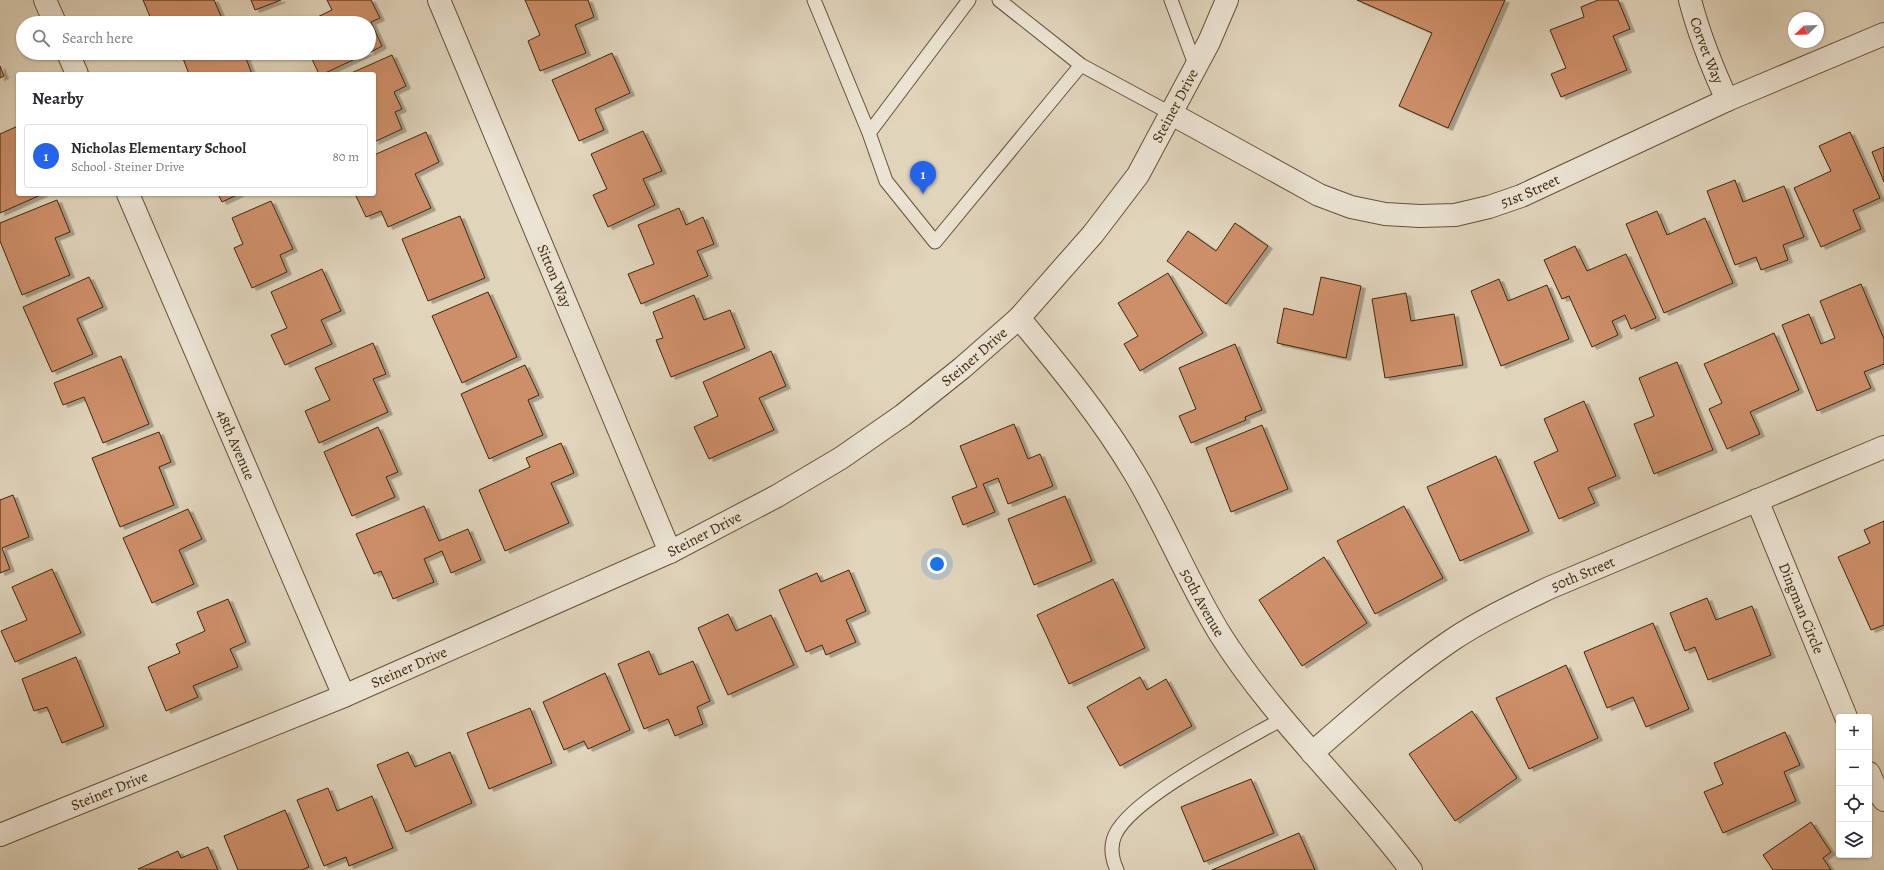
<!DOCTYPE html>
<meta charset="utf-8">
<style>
body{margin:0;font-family:Alegreya,serif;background:#f2f2f3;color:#2b2b33}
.controls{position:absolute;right:12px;bottom:12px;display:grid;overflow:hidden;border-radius:4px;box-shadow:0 1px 3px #0004}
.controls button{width:36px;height:36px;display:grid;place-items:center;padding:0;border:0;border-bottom:1px solid #e1e1e2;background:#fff;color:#2b2b33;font:20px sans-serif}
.compass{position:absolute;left:1788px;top:12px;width:36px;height:36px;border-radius:50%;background:#fff;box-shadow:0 1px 3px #0004;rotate:247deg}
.you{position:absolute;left:937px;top:564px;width:14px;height:14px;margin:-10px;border:3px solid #fff;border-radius:50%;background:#1a73e8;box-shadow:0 0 0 6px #1a73e833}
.badge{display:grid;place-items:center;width:26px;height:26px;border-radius:50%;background:#2563eb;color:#fff;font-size:13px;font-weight:700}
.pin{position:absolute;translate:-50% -33px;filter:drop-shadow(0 1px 2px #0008)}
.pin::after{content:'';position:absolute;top:21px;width:14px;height:12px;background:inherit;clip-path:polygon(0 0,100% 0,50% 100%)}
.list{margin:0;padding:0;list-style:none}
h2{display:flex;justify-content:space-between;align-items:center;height:52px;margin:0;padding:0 16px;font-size:17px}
h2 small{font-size:13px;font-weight:400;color:#7c7c81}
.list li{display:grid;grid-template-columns:26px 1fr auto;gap:12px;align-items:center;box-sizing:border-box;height:64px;margin:0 8px 8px;padding:0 8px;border:1px solid #e1e1e2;border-radius:4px}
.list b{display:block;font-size:15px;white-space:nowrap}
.list p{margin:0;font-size:13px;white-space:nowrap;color:#7c7c81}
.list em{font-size:13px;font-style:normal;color:#7c7c81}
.icon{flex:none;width:22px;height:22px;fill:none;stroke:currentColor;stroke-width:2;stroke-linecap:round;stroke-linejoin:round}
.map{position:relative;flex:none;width:1884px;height:870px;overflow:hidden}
.search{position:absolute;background:#fff;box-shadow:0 1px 3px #0004;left:16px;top:16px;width:360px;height:44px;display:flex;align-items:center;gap:10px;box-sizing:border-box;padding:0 14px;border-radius:22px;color:#7c7c81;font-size:15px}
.panel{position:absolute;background:#fff;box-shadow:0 1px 3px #0004;left:16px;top:72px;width:360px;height:124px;border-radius:4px}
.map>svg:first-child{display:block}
.building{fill:#cd8f6b;stroke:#3c2707;filter:url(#shadow)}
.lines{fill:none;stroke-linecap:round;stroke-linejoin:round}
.service-casing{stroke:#655234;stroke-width:15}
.minor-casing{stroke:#655234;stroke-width:24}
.tertiary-casing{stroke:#655234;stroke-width:24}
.service{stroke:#ebe3d3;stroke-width:13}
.minor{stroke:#ebe3d3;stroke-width:22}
.tertiary{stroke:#ebe3d3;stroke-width:22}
.labels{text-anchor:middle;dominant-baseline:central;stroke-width:3;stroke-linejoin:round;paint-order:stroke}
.street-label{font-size:15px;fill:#3c2707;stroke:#ebe3d3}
</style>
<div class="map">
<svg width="1884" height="870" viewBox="0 0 1884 870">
<defs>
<filter id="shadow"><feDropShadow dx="4.5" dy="2.5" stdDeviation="0" flood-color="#0004"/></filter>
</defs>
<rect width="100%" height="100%" fill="#e0d4bb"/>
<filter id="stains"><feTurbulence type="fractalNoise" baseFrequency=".005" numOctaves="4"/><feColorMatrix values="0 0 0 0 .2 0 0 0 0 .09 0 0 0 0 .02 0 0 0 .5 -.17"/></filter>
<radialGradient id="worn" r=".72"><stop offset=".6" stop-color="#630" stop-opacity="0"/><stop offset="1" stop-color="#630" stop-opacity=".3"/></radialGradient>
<!-- building -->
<path class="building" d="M 143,0 L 214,0 L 224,23 L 143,23 L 151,19 Z
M 251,0 L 281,0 L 255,10 Z
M 327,0 L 371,0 L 380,18 L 371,22 L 382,46 L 369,53 L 369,23 L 305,23 L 332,10 Z
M 525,0 L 588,0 L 594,17 L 575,25 L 586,53 L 540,71 L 528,41 L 540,35 Z
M 1357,0 L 1505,0 L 1448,128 L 1399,106 L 1432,33 Z
M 1598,0 L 1618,0 L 1630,29 L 1613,36 L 1627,70 L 1561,97 L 1551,74 L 1566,68 L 1550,30 L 1584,17 L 1581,7 Z
M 189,53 L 244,53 L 252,74 L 189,74 L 182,56 Z
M 309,53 L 368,53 L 323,74 L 319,74 Z
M 612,53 L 630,93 L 595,109 L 604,130 L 579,141 L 552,80 Z
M 392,55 L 406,86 L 394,92 L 402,109 L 395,112 L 402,129 L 374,142 L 374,74 L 349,74 Z
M 0,66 L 4,76 L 0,78 Z
M 18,126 L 18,194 L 43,194 L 0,213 L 0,134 Z
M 643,131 L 662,171 L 643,179 L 655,205 L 608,227 L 593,195 L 607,189 L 591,154 Z
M 426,132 L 439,162 L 415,174 L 431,208 L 388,227 L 381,211 L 366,217 L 355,194 L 374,194 L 374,155 Z
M 1850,132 L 1880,198 L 1853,210 L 1861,229 L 1821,247 L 1794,188 L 1831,171 L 1819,146 Z
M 1884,147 L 1884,182 L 1872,152 Z
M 1735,180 L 1743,202 L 1784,186 L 1804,237 L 1783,245 L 1788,260 L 1761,270 L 1756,257 L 1735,265 L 1707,191 Z
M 218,194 L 239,194 L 222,202 Z
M 57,200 L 70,232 L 55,238 L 70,275 L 22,295 L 0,241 L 0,223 Z
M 271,201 L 293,249 L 280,255 L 287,272 L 252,288 L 234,248 L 243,244 L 232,218 Z
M 679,208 L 686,225 L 703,217 L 714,244 L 697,251 L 708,276 L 641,304 L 628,274 L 654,264 L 638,225 Z
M 1657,211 L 1667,235 L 1705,218 L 1733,283 L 1664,313 L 1626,224 Z
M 460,216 L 485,278 L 428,301 L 402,239 Z
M 1235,223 L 1268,246 L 1226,304 L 1167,261 L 1188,231 L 1216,251 Z
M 1575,246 L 1587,271 L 1626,254 L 1656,318 L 1631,329 L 1625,315 L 1612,321 L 1618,335 L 1592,347 L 1569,296 L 1562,299 L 1544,260 Z
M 322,269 L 341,311 L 321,320 L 332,344 L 285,365 L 271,335 L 287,328 L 271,292 Z
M 1168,273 L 1203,333 L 1140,371 L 1124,344 L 1138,336 L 1118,303 Z
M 89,277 L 103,307 L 77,319 L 93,354 L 52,372 L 23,307 Z
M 1321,277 L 1361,286 L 1346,358 L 1277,343 L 1284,308 L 1313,315 Z
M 1499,279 L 1508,301 L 1547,285 L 1569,339 L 1501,366 L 1471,291 Z
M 1861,284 L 1884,339 L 1884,364 L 1864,372 L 1871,388 L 1817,411 L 1782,325 L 1809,314 L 1821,344 L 1835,338 L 1820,301 Z
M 488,292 L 517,357 L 462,383 L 432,316 Z
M 1406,293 L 1411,321 L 1454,314 L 1463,365 L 1385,378 L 1372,299 Z
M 694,295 L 704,320 L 730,310 L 745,348 L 671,377 L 656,340 L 663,338 L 653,312 Z
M 1774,333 L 1799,390 L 1750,412 L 1760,434 L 1727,449 L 1709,409 L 1722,403 L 1704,364 Z
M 373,343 L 386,374 L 373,379 L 388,412 L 319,443 L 305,411 L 330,400 L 315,368 Z
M 1235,344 L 1262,410 L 1245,417 L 1246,420 L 1191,443 L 1179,416 L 1196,409 L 1179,368 Z
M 771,351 L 786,386 L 759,398 L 774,430 L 709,459 L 694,427 L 718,416 L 703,382 Z
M 121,356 L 149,424 L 103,443 L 84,397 L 63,405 L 54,383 Z
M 1677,362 L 1713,450 L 1654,474 L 1634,424 L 1654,416 L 1639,378 Z
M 525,365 L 539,395 L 528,400 L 543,435 L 489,459 L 461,394 Z
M 1584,401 L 1616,476 L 1588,488 L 1595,503 L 1559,519 L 1534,462 L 1558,451 L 1544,419 Z
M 1014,424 L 1028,459 L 1040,454 L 1053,486 L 1008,504 L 998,478 L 983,484 L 995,512 L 963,525 L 952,497 L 977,487 L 960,446 Z
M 1262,425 L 1288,489 L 1231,512 L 1206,448 Z
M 378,427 L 398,472 L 386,477 L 395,497 L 352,516 L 324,452 Z
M 159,432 L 171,462 L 159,467 L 174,505 L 120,527 L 92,458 Z
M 561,443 L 574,473 L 551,483 L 569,523 L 505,551 L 479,490 L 530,467 L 526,458 Z
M 1496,456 L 1529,531 L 1460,561 L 1427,487 Z
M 13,495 L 29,537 L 2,548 L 10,569 L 0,573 L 0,500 Z
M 1065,496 L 1092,561 L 1034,585 L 1008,519 Z
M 424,506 L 439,541 L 468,529 L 481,560 L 451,573 L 442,551 L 424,559 L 434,582 L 393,599 L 381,571 L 374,574 L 356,534 Z
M 1404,506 L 1443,578 L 1375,614 L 1337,541 Z
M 188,509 L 202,539 L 179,550 L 194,584 L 152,603 L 123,538 Z
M 1884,521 L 1884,625 L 1871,630 L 1838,557 L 1870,543 L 1864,530 Z
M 1324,557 L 1367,623 L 1302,666 L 1259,600 Z
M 52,569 L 81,633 L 15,662 L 1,631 L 27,620 L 12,587 Z
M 849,570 L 866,611 L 846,620 L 856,642 L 826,655 L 822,645 L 806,652 L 779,590 L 817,573 L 821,582 Z
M 1113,579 L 1145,648 L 1069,684 L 1037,615 Z
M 1707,598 L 1716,620 L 1752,606 L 1771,655 L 1708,680 L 1695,647 L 1685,651 L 1670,613 Z
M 228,599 L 246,642 L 230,649 L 238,667 L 193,686 L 198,697 L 166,711 L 148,667 L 180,653 L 176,644 L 205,631 L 197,612 Z
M 728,614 L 736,631 L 771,615 L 794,665 L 728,695 L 698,628 Z
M 1653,623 L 1689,709 L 1646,727 L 1633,697 L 1607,708 L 1584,652 Z
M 649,651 L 659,675 L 693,661 L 710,701 L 697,707 L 703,724 L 675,736 L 668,719 L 644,729 L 618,664 Z
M 76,657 L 104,726 L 62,743 L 47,707 L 34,711 L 22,679 Z
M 1566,665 L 1598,738 L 1529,769 L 1496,698 Z
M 605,673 L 630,730 L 588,749 L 584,741 L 564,750 L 543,702 Z
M 1140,677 L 1147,690 L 1166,679 L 1192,726 L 1120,766 L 1087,707 Z
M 530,708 L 552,763 L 489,789 L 467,733 Z
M 1472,711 L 1517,778 L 1455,821 L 1409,754 Z
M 1785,732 L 1800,765 L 1784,772 L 1796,801 L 1723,833 L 1704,792 L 1723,784 L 1714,763 Z
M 408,752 L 415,767 L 450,752 L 472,803 L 406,832 L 377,765 Z
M 1251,779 L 1274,833 L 1204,862 L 1181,807 Z
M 328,788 L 337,811 L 372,796 L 393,848 L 349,866 L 346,857 L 324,866 L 297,800 Z
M 285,810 L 309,867 L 302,870 L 238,870 L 224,836 Z
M 1811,822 L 1831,852 L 1823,858 L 1831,870 L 1773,870 L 1763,855 Z
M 1299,833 L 1315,870 L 1212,870 Z
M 208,847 L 218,870 L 138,869 L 178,851 L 181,858 Z"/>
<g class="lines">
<defs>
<path id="service" d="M 814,0 L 869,133 L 886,181 L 935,242 L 1081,65
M 999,0 L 1081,65 L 1170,113
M 1171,0 L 1196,67
M 869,133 L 969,0
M 1117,870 C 1112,859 1110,846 1115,835 C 1132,797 1244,741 1282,719"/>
<g id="minor">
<path d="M 45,0 L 55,23"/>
<path id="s1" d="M 439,0 L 670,552"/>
<path id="s2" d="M 1690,0 C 1699,35 1712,67 1727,100"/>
<path d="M 68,53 L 77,74"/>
<path id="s3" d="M 1170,113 L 1319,195 L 1351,207 L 1385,214 L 1420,216 L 1455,215 L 1489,207 L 1521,196 L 1727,100 L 1884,34"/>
<path id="s4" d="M 128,194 L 344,696"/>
<path id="s5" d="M 1019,318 C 1060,367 1102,418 1135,474 C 1166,526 1188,582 1220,634 C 1274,720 1351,789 1411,870"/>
<path id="s6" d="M 1757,500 L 1846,717"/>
<path id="s7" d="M 1312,753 C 1357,714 1402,674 1452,640 C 1482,620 1516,604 1549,588 L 1884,447"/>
<path d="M 1869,773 L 1877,791 L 1884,800"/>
</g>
<g id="tertiary">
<path id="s8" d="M 0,835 L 344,696 L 670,552 L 777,496 L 841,458 L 903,415 L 962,368 L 1019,318 L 1093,234 L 1138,175 L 1209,42 L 1227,0"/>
</g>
</defs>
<!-- service casing -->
<use href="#service" class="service-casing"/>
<!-- minor casing -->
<use href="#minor" class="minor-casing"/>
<!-- tertiary casing -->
<use href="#tertiary" class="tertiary-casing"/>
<!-- service -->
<use href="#service" class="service"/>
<!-- minor -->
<use href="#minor" class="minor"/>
<!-- tertiary -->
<use href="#tertiary" class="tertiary"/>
</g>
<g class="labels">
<!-- street labels -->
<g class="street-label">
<text stroke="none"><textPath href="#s2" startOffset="53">Corvet Way</textPath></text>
<text stroke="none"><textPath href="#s8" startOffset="1414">Steiner Drive</textPath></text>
<text stroke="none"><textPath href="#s3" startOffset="388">51st Street</textPath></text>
<text stroke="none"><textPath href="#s1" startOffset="299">Sitton Way</textPath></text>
<text stroke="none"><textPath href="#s8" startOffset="1090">Steiner Drive</textPath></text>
<text stroke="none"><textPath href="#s4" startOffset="273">48th Avenue</textPath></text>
<text stroke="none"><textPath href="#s8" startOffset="766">Steiner Drive</textPath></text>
<text stroke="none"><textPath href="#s7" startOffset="327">50th Street</textPath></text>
<text stroke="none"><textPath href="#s5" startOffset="340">50th Avenue</textPath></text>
<text stroke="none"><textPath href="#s6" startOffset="117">Dingman Circle</textPath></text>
<text stroke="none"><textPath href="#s8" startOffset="442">Steiner Drive</textPath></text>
<text stroke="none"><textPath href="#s8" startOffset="118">Steiner Drive</textPath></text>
</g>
</g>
<rect width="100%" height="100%" filter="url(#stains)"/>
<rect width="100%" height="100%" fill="url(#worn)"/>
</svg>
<div class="controls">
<button>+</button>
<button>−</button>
<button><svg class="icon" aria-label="locate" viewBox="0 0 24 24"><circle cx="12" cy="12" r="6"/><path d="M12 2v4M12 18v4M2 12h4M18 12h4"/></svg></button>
<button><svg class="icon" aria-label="layers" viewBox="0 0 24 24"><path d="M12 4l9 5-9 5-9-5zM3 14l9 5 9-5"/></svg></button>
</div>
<svg class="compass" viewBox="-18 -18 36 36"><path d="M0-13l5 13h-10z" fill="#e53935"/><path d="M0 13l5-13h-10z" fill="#7c7c81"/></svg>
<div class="you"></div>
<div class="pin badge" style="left:923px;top:194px">1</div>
<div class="search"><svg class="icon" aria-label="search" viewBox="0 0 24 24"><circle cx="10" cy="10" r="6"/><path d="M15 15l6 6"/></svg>Search here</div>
<section class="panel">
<h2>Nearby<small></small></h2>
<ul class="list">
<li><span class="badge">1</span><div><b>Nicholas Elementary School</b><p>School · Steiner Drive</p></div><em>80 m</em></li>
</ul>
</section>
</div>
